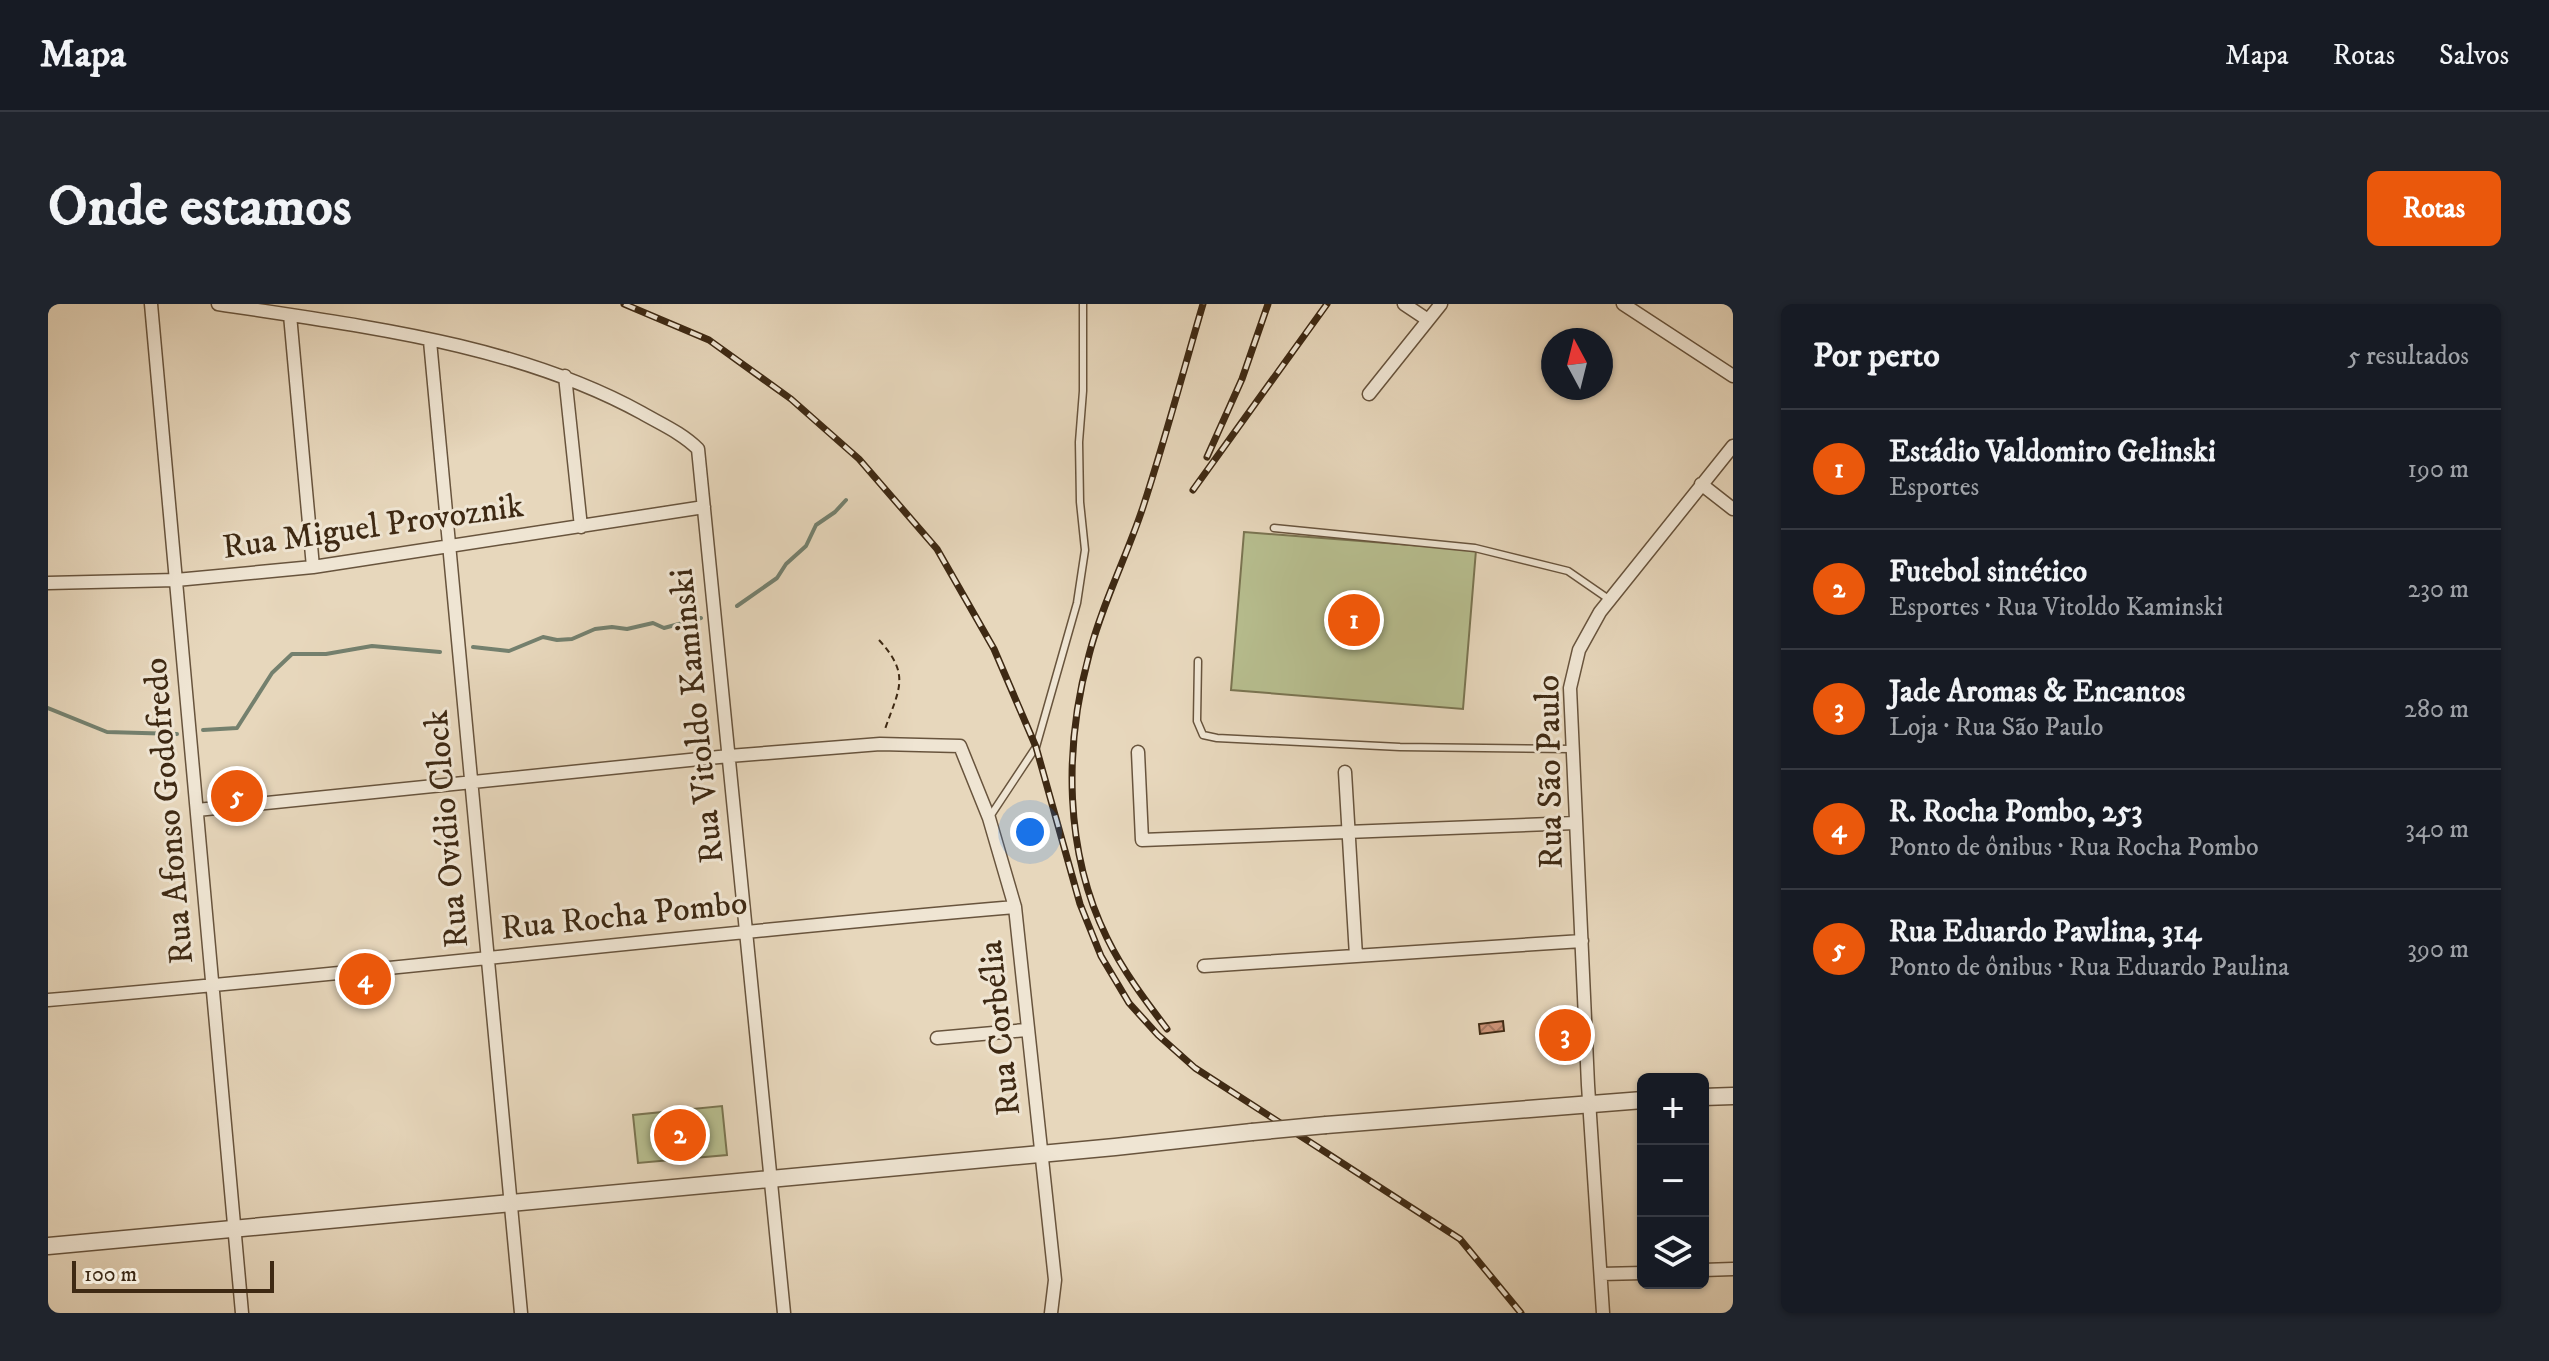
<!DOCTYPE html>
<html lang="pt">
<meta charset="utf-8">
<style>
body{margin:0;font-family:"IM FELL DW Pica",serif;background:#20242c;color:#f1f3f6}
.controls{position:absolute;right:24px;bottom:24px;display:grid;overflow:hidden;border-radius:12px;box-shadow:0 2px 6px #0004}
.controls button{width:72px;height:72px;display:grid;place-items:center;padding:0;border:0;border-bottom:2px solid #363941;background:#171b24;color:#f1f3f6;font:40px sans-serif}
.compass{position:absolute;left:1493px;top:24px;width:72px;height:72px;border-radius:50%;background:#171b24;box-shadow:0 2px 6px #0004;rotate:353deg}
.scale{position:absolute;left:24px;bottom:20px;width:202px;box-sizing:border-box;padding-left:8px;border:4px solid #3e2913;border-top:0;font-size:22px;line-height:28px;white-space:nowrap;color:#3e2913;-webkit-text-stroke:6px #efe5d3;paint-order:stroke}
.you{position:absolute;left:982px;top:528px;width:28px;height:28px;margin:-20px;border:6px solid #fff;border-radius:50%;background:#1a73e8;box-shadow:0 0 0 12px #1a73e833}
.badge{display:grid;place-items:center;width:52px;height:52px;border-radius:50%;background:#ea580c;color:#fff;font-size:26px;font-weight:700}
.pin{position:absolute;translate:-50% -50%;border:4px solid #fff;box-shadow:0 2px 8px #0006}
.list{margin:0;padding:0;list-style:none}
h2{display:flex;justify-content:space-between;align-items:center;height:104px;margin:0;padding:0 32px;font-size:34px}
h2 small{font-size:26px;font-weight:400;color:#9ea1a6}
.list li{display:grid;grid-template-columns:52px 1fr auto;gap:24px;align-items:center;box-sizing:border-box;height:120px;padding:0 32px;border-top:2px solid #363941}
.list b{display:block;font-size:30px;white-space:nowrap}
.list p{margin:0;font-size:26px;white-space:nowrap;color:#9ea1a6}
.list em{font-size:26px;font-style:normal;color:#9ea1a6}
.icon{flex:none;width:44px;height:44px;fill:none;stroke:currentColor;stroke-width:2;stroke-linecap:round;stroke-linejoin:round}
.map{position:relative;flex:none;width:1685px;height:1009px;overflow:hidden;border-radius:12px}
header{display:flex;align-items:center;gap:48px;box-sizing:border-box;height:112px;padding:0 40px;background:#171b24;border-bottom:2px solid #363941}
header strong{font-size:38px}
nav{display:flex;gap:44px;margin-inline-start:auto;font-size:28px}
.intro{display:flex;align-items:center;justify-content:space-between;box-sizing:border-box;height:192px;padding:0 48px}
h1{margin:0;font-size:56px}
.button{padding:20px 36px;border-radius:12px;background:#ea580c;color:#fff;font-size:28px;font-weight:700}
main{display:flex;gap:48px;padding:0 48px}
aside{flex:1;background:#171b24;border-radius:12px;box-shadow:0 2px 6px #0004}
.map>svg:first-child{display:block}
.pitch{fill:#b7be8f;stroke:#7a7451;stroke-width:2}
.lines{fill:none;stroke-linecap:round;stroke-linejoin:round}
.stream{stroke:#74806e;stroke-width:4}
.building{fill:url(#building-cross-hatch);stroke:#3e2913;stroke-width:2}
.service-casing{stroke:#68543d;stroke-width:9}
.minor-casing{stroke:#68543d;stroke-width:15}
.tertiary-casing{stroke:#68543d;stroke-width:19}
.path{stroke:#3e2913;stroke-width:2;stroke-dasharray:6 4;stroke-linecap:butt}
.service{stroke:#efe5d3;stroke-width:6}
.minor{stroke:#efe5d3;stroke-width:12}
.tertiary{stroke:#efe5d3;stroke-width:16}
.rail-casing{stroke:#3e2913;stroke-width:7}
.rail{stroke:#efe5d3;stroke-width:4;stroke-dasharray:12;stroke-linecap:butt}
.tertiary-bridge-casing{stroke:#68543d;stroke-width:19;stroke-linecap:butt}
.tertiary-bridge{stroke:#efe5d3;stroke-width:16}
.labels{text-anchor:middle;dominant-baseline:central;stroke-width:6;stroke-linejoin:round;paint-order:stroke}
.street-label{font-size:34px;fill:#3e2913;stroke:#efe5d3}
</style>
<header>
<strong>Mapa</strong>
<nav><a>Mapa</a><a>Rotas</a><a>Salvos</a></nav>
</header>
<div class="intro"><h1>Onde estamos</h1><a class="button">Rotas</a></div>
<main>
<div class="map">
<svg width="1685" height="1009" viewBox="0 0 1685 1009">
<defs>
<pattern id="building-cross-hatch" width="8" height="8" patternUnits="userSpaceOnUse" patternTransform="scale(2)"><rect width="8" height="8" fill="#cf957a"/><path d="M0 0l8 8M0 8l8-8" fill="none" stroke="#a97a63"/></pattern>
</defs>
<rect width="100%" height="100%" fill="#e7d7bc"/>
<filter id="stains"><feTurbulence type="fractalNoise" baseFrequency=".0025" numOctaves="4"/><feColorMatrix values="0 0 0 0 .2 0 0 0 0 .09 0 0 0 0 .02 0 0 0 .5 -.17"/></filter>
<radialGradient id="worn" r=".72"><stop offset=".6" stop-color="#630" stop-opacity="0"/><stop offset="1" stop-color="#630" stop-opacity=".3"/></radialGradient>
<!-- pitch -->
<path class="pitch" d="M 1196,228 L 1428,246 L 1415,405 L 1183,386 Z
M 674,802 L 679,851 L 590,859 L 585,811 Z"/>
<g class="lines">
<!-- stream -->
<path class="stream" d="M 689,302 L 729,274 L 738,260 L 758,242 L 768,221 L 787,208 L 798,196
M 425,343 L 461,347 L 495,333 L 509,336 L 524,335 L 547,325 L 564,323 L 579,325 L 605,319 L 616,324 L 653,314
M 0,404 L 59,428 L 129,430
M 155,426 L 189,424 L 224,369 L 244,350 L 278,350 L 324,342 L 392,348"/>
</g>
<!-- building -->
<path class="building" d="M 1455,717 L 1456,727 L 1432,730 L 1431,720 Z"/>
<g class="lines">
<defs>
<path id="service" d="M 1226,224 L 1427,244 L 1520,267 L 1562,296
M 1150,357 L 1149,417 L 1155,431 L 1169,434 L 1352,443 L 1524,445
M 941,514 L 988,443 L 1029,299 L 1037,246 L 1032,198 L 1031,138 L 1035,87 L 1035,0"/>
<path id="minor" d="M 103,0 L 194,1009
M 170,0 C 312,22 467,39 594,109 C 613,120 634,129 650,145 L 736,1009
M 1356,0 L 1380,16
M 1575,0 L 1685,72
M 242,11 L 265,263
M 382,37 L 473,1009
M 517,72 L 533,223
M 1321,90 L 1393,0
M 1653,180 L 1685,205
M 0,279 L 128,276 L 265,263 L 656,203
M 1090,448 L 1094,536 L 1527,519
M 1297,468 L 1308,652
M 149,506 L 681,452 L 832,440 L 912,442 L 941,514 L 967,603 L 1007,976 L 1003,1009
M 1156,662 L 1534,637
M 0,696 C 323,669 644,630 967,603
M 889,734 L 978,726
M 1655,966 L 1685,965
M 1553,970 L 1595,969
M 1555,1009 L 1540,781 L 1522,384 L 1531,346 L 1552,308 L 1685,142"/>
<path id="tertiary" d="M 1655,793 L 1685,792
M 1278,821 L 1595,796
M 0,942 L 1067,843 L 1204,828"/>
</defs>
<!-- service casing -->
<use href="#service" class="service-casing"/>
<!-- minor casing -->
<use href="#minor" class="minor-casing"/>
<!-- tertiary casing -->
<use href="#tertiary" class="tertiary-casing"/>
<!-- path -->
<path class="path" d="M 831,336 C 863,371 851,385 837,425"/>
<!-- service -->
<use href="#service" class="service"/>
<!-- minor -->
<use href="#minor" class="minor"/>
<!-- tertiary -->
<use href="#tertiary" class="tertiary"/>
<defs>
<path id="rail" d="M 576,0 L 661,36 L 743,95 L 811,155 L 889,245 L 946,345 L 988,443 L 1032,600 L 1053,652 L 1081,699 L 1110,731 L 1147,764 L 1412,935 L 1473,1009
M 1159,153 L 1194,75 L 1220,0
M 1145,186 L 1279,0
M 1119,725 C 1097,696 1075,667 1059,634 C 1016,547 1016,443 1041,351 C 1054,300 1079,252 1095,203 C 1117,136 1135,68 1155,0"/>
</defs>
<!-- rail casing -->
<use href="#rail" class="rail-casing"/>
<!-- rail -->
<use href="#rail" class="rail"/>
<defs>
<path id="tertiary-bridge" d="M 1204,828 L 1278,821"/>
</defs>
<!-- tertiary-bridge casing -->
<use href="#tertiary-bridge" class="tertiary-bridge-casing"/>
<!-- tertiary-bridge -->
<use href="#tertiary-bridge" class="tertiary-bridge"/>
</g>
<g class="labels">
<!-- street labels -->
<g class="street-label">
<text transform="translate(325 223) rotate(-8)">Rua Miguel Provoznik</text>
<text transform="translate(649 412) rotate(-96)">Rua Vitoldo Kaminski</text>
<text transform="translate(1502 468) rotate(-91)">Rua São Paulo</text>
<text transform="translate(121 507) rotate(-95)">Rua Afonso Godofredo</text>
<text transform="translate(399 525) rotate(-95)">Rua Ovídio Clock</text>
<text transform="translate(576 612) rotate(-6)">Rua Rocha Pombo</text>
<text transform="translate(952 724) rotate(-96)">Rua Corbélia</text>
</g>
</g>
<rect width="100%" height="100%" filter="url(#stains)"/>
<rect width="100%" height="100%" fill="url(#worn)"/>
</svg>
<div class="controls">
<button>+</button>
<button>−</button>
<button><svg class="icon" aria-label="layers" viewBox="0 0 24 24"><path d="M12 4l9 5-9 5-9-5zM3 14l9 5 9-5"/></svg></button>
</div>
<svg class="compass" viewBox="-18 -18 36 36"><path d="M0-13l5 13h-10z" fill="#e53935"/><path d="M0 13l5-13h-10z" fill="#9ea1a6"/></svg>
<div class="scale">100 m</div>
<div class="you"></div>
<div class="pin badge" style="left:1306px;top:316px">1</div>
<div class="pin badge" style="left:632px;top:831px">2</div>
<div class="pin badge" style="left:1517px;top:731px">3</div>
<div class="pin badge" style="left:317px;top:675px">4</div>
<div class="pin badge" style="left:189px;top:492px">5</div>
</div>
<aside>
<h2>Por perto<small>5 resultados</small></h2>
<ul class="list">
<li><span class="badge">1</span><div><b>Estádio Valdomiro Gelinski</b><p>Esportes</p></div><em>190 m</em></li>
<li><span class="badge">2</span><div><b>Futebol sintético</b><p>Esportes · Rua Vitoldo Kaminski</p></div><em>230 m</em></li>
<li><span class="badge">3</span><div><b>Jade Aromas &amp; Encantos</b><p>Loja · Rua São Paulo</p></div><em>280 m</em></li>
<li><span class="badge">4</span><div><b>R. Rocha Pombo, 253</b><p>Ponto de ônibus · Rua Rocha Pombo</p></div><em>340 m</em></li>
<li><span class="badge">5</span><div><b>Rua Eduardo Pawlina, 314</b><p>Ponto de ônibus · Rua Eduardo Paulina</p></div><em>390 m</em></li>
</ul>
</aside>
</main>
